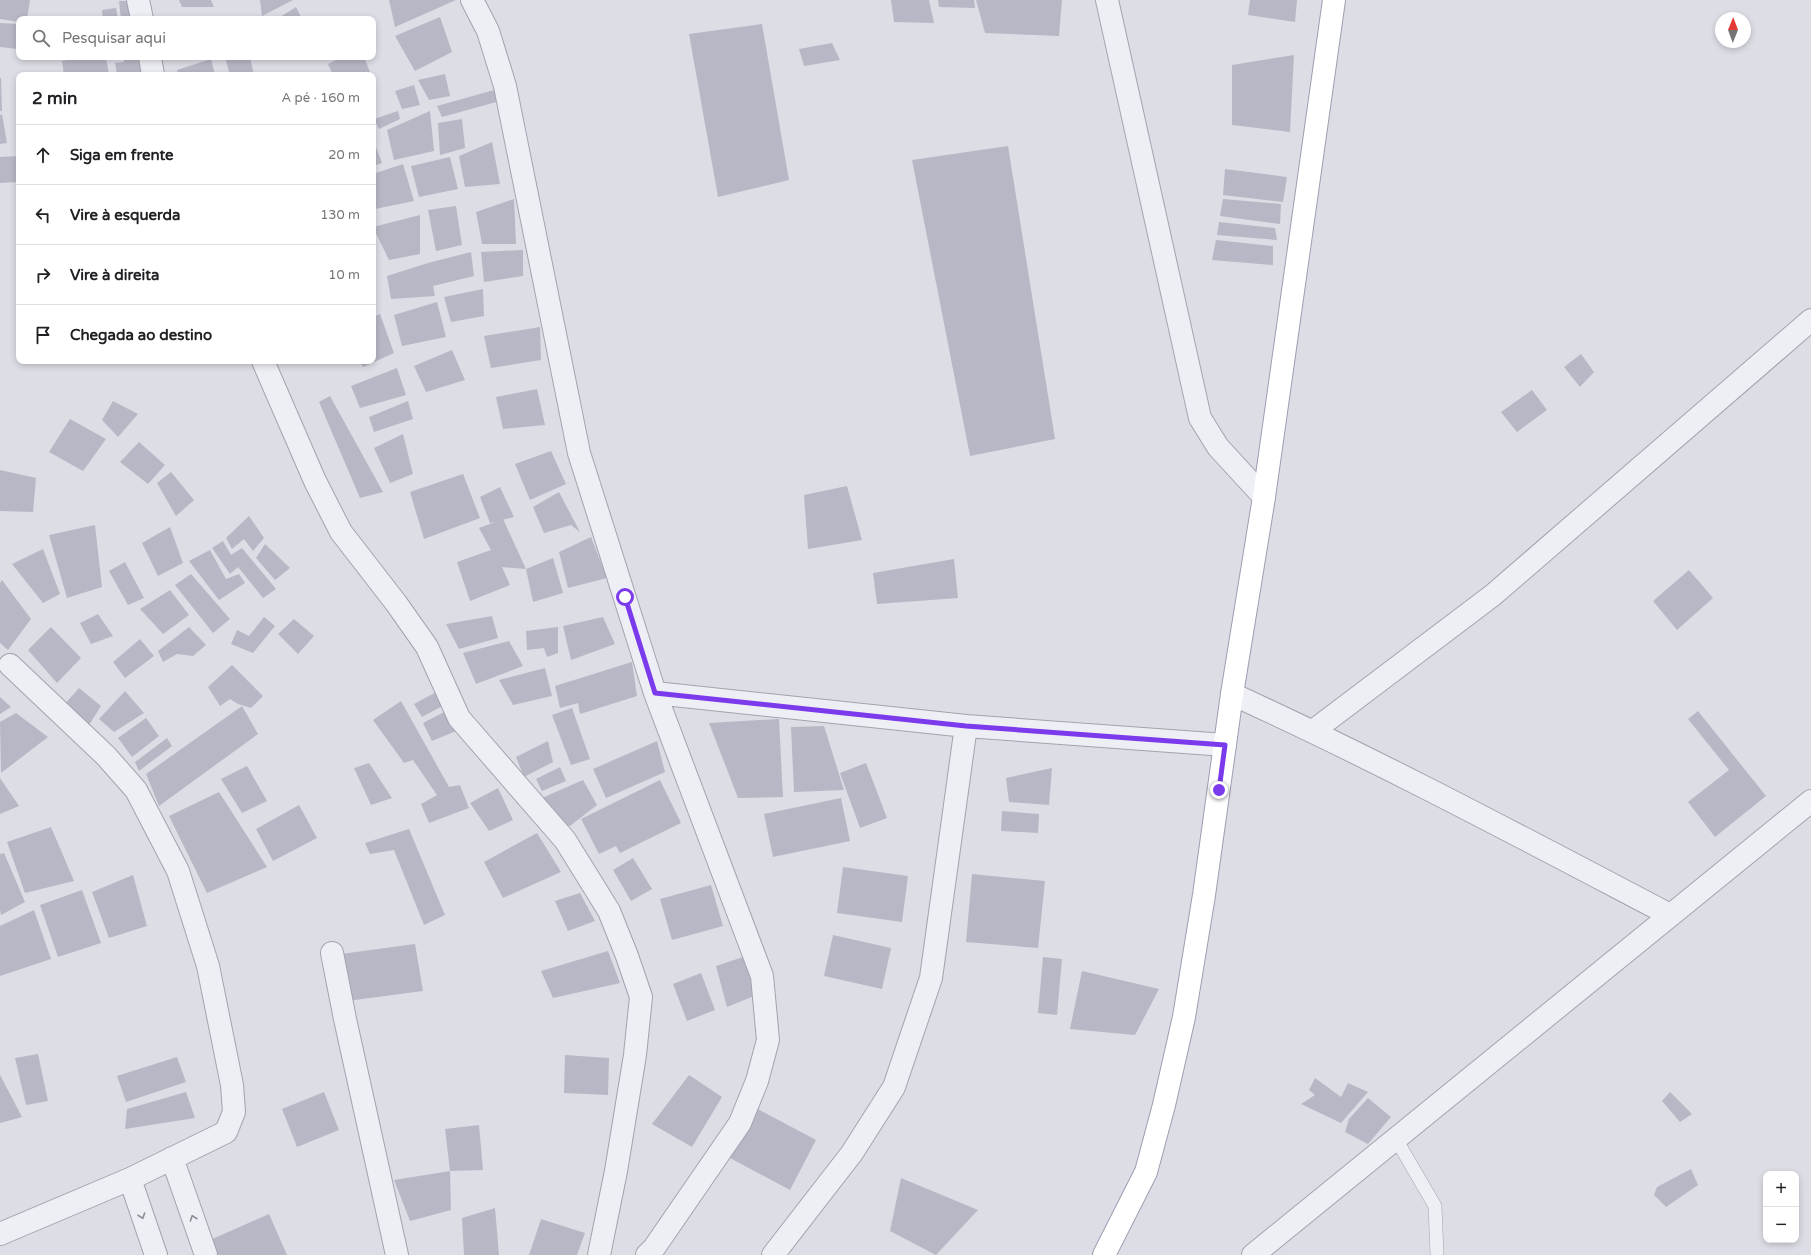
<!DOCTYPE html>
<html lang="pt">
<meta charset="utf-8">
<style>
body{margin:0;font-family:"Varela Round",sans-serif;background:#f6f6f6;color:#202124}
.controls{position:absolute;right:12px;bottom:12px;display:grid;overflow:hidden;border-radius:8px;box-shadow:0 2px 6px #0003}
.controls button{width:36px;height:36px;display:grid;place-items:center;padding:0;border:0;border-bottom:1px solid #e0e0e0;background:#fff;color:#202124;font:20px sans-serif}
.compass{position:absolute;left:1715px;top:12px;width:36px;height:36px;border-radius:50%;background:#fff;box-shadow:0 2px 6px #0003;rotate:1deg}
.stop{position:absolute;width:12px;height:12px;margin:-9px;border:3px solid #7c3aed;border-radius:50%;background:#fff}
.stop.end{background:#7c3aed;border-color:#fff;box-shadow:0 1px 4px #0008}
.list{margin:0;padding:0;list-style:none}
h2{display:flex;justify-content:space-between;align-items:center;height:52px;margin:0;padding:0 16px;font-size:17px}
h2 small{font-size:13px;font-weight:400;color:#757577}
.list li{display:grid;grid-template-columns:26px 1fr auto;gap:12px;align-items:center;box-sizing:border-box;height:60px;padding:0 16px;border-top:1px solid #e0e0e0}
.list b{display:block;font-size:15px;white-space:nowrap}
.list em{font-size:13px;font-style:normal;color:#757577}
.icon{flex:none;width:22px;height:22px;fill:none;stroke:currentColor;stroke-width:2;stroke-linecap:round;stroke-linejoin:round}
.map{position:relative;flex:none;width:1811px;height:1255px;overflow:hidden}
.search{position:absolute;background:#fff;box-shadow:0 2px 6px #0003;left:16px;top:16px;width:360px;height:44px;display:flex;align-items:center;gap:10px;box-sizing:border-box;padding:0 14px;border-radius:8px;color:#757577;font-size:15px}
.panel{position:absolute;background:#fff;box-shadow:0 2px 6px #0003;left:16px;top:72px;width:360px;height:292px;border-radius:8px}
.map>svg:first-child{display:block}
.building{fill:#b7b8c5}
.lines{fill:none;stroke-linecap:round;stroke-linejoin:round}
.service-casing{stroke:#a2a3af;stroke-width:14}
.minor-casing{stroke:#a2a3af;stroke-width:24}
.tertiary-casing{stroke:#a2a3af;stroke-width:24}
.primary-casing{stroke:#9c9fb1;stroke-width:24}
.service{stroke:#eeeff4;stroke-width:13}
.minor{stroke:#eeeff4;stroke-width:22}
.tertiary{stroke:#eeeff4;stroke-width:22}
.primary{stroke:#fff;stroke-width:22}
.oneway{stroke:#8a8c98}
.route{stroke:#7c3aed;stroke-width:5}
</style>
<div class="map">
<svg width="1811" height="1255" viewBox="0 0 1811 1255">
<rect width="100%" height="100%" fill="#dcdde5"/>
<!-- building -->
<path class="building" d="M 0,0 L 30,0 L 27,19 L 19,19 L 19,22 L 0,19 Z
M 179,0 L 211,0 L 214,7 L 182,7 Z
M 260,0 L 293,0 L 262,16 Z
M 389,0 L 456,0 L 395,27 Z
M 891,0 L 929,0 L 934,23 L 894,22 Z
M 938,0 L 974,0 L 975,8 L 939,7 Z
M 976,0 L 1062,0 L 1059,36 L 985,33 Z
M 1250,0 L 1297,0 L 1295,22 L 1248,15 Z
M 119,1 L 130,1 L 138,19 L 121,19 Z
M 296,7 L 302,19 L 277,19 Z
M 116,8 L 118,19 L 103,19 L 102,10 Z
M 440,17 L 452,52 L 415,71 L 395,36 Z
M 0,23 L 19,24 L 18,49 L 0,47 Z
M 762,24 L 789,180 L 718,197 L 689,34 Z
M 832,43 L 840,60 L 804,66 L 799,49 Z
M 1294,55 L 1290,132 L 1232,125 L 1232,65 Z
M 86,57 L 106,57 L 109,75 L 64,75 L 62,61 Z
M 123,57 L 145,57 L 149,75 L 117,75 L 115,63 L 124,62 Z
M 225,57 L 250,57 L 254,75 L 230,75 Z
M 342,57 L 364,57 L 370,72 L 363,75 L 333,75 L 328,64 Z
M 211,59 L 215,75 L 178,75 L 177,70 Z
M 445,74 L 450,96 L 429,100 L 418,80 Z
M 0,78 L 1,78 L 2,111 L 0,111 Z
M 414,85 L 420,105 L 402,109 L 395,91 Z
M 494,90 L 500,101 L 442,117 L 437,106 Z
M 398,111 L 400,119 L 379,129 L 374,119 Z
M 430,111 L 434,151 L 394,160 L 387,130 Z
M 2,114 L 7,143 L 0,144 L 0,115 Z
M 462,119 L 465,148 L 440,155 L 438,123 Z
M 373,139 L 382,163 L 373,166 Z
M 492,142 L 500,184 L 465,187 L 459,156 Z
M 1008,146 L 1055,439 L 970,456 L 912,160 Z
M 19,156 L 19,182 L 0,183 L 0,157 Z
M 450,157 L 458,189 L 419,197 L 411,166 Z
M 403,164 L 414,201 L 375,209 L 373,174 Z
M 1225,169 L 1287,177 L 1283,202 L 1223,195 Z
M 514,199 L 516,244 L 482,244 L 476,212 Z
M 1223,199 L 1281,204 L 1280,224 L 1220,216 Z
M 456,206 L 462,245 L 436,251 L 428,210 Z
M 420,215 L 420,254 L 389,260 L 373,227 Z
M 1219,222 L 1275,228 L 1277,240 L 1217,235 Z
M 1216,240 L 1273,246 L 1273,265 L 1212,260 Z
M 523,250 L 523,276 L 484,282 L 481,252 Z
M 471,252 L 474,276 L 433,286 L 435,296 L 391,299 L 387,276 L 428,263 Z
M 376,274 L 375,307 L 373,308 L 373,275 Z
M 483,289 L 484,316 L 451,322 L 444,297 Z
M 437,302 L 446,337 L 402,346 L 394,315 Z
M 380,314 L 394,353 L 363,367 L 359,361 L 373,361 L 373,317 Z
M 540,327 L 541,360 L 491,368 L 484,336 Z
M 452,350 L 465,380 L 426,392 L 414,366 Z
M 1581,354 L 1594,372 L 1580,387 L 1564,367 Z
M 397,368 L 406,395 L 360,408 L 351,386 Z
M 537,389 L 545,425 L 503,429 L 496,397 Z
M 1532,390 L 1547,410 L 1517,432 L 1501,412 Z
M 330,396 L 383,492 L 360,498 L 319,402 Z
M 113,401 L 138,414 L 118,437 L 102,420 Z
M 408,401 L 413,419 L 374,432 L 369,417 Z
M 70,419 L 106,439 L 83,471 L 49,452 Z
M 403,434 L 413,474 L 390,483 L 374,448 Z
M 139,442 L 165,465 L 148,484 L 120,462 Z
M 551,451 L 566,484 L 530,500 L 515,464 Z
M 0,470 L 36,478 L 33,512 L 0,511 Z
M 171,472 L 194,500 L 176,516 L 157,483 Z
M 463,474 L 480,518 L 424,539 L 410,492 Z
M 847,486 L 862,540 L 808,549 L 804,495 Z
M 500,487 L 514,517 L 490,523 L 480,497 Z
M 559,492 L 580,532 L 571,525 L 544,533 L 533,507 Z
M 249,516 L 264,538 L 253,551 L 244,539 L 232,549 L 226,538 Z
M 503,519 L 526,569 L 502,567 L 510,585 L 470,601 L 457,562 L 491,550 L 479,528 Z
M 95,525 L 102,587 L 67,598 L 49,535 Z
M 170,527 L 183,563 L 158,576 L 142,543 Z
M 591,537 L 607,578 L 568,588 L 559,552 Z
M 223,541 L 231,555 L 242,548 L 276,589 L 263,598 L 238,567 L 230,574 L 212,548 Z
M 265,544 L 290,568 L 275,580 L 256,558 Z
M 43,549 L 60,594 L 43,603 L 12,564 Z
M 210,550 L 226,579 L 239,574 L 245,583 L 219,600 L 189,561 Z
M 553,558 L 563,593 L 533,602 L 526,569 Z
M 954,559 L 958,598 L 877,604 L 873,573 Z
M 125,562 L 144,598 L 128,605 L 109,571 Z
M 1689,570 L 1713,598 L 1677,630 L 1653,601 Z
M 191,574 L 230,619 L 213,633 L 175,585 Z
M 2,580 L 31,619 L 8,650 L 0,643 L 0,583 Z
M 170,590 L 189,615 L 163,634 L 140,609 Z
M 98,614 L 113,636 L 91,644 L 80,623 Z
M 492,616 L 498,638 L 459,649 L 446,624 Z
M 264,617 L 275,626 L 253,653 L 231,644 L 237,630 L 249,636 Z
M 603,617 L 615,644 L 571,660 L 563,626 Z
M 294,619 L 314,636 L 298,654 L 278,634 Z
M 51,627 L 81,658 L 57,683 L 28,650 Z
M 189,627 L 206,645 L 193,656 L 177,654 L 163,662 L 158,651 Z
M 558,627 L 558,653 L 547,657 L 544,648 L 527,650 L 526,631 Z
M 140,639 L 154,656 L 125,678 L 113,662 Z
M 509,641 L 523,666 L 476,684 L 463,653 Z
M 632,662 L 637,696 L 580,714 L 578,703 L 560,708 L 555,686 Z
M 232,665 L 263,696 L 251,708 L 238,704 L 230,699 L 220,706 L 208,687 Z
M 545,668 L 552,696 L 513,705 L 499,680 Z
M 79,688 L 101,706 L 89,725 L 63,706 Z
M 440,690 L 448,703 L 422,717 L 414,704 Z
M 125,691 L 144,713 L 114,732 L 99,719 Z
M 0,697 L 11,707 L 0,714 Z
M 401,701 L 449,787 L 460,785 L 469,808 L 429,823 L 421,804 L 437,795 L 413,760 L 404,763 L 373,720 Z
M 242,706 L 258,734 L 159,806 L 146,774 Z
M 572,708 L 590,759 L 571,765 L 552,715 Z
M 446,711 L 456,731 L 432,741 L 423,723 Z
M 1698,711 L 1766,796 L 1715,837 L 1688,802 L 1729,770 L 1688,719 Z
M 16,713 L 48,737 L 1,773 L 0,722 Z
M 146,718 L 159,736 L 132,757 L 118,738 Z
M 779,719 L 783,797 L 738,798 L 709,723 Z
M 824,726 L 844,790 L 794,792 L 791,727 Z
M 167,738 L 172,746 L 139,771 L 135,762 Z
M 548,741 L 553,762 L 524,777 L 516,757 Z
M 657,741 L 665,772 L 606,798 L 593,769 Z
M 369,763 L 392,798 L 371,805 L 354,768 Z
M 866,763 L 887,818 L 860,828 L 840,773 Z
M 247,766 L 267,801 L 242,813 L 221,779 Z
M 560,767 L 566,781 L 542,791 L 536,779 Z
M 1052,768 L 1049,805 L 1009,802 L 1006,778 Z
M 0,778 L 19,806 L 0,814 Z
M 583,780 L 597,805 L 570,826 L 556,820 L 542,798 Z
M 660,780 L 681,823 L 620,853 L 616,846 L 599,854 L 581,819 Z
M 498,788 L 513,820 L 489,831 L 470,803 Z
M 219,792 L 267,867 L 207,893 L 169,816 Z
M 841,798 L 850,841 L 773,857 L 764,814 Z
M 299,805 L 317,838 L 273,861 L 256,829 Z
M 1002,811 L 1039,814 L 1038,833 L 1001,831 Z
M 51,827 L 74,881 L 25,893 L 7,842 Z
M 409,829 L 445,915 L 424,925 L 394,850 L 370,854 L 365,843 Z
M 537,833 L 561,872 L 503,898 L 484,862 Z
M 4,853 L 25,902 L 1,915 L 0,910 L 0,854 Z
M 633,858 L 652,889 L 631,901 L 613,870 Z
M 843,867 L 908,876 L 902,922 L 837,913 Z
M 972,874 L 1045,881 L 1038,948 L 966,942 Z
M 133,875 L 147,926 L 109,938 L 92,892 Z
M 711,885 L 723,926 L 672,940 L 660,899 Z
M 82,890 L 101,943 L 58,957 L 40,905 Z
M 580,893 L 595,921 L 568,931 L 555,901 Z
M 34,910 L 51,959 L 0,976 L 0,926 Z
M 833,935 L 891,948 L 882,989 L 824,976 Z
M 415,944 L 423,991 L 347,1001 L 341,954 Z
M 608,951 L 620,983 L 553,998 L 541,971 Z
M 743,957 L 759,994 L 727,1007 L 716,966 Z
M 1043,957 L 1062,959 L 1057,1015 L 1038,1013 Z
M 1082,971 L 1159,989 L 1135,1035 L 1070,1029 Z
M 701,973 L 715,1010 L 687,1021 L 673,984 Z
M 38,1054 L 48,1101 L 26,1105 L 15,1058 Z
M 565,1055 L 609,1058 L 608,1095 L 564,1093 Z
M 177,1057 L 186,1082 L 126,1102 L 117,1076 Z
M 0,1075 L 22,1117 L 0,1123 Z
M 689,1075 L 722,1097 L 692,1147 L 652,1124 Z
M 1315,1078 L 1341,1097 L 1348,1083 L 1368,1092 L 1341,1123 L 1301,1104 L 1315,1095 L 1309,1090 Z
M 186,1092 L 195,1118 L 125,1129 L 127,1109 Z
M 324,1092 L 339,1130 L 297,1147 L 282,1109 Z
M 1670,1092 L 1692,1114 L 1680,1122 L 1662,1101 Z
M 1368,1098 L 1391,1117 L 1368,1144 L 1345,1132 L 1349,1119 Z
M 756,1108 L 816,1140 L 790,1190 L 730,1158 Z
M 479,1125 L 483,1170 L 450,1171 L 445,1129 Z
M 1691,1169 L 1698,1185 L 1666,1207 L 1654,1195 L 1657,1187 Z
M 450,1171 L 451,1210 L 410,1221 L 394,1180 Z
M 901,1178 L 978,1210 L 936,1255 L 890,1231 Z
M 495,1208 L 499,1255 L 464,1255 L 462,1218 Z
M 269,1214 L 287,1255 L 217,1255 L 210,1240 Z
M 541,1219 L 585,1233 L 577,1255 L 529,1255 Z"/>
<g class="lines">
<defs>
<path id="service" d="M 1396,1139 L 1435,1206 L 1437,1255"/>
<path id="minor" d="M 138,0 L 142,19
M 472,0 L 488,31 L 505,86 L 579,453 L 655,693 L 762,976 L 768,1040 L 757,1081 L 740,1123 L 654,1248 L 647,1255
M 1107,0 L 1200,418 L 1218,447 L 1264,497
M 150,57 L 153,75
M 263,361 L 315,481 L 341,532 L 396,603 L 427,647 L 459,718 L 565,840 L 609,911 L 627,956 L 641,997 L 635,1055 L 616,1171 L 599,1255
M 655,693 L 966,726 L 1225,745
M 1232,694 C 1381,762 1525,839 1670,915
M 1313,731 L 1493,595 L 1811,320
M 332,953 L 345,1019 L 397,1255
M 172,1158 L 206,1255
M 130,1179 L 156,1255
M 0,1234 L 130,1179 L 226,1132 L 234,1112 L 232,1085 L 208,966 L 178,871 L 136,790 L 106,756 L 10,665
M 773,1255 L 852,1153 L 894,1087 L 931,978 L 966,726"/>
<path id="tertiary" d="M 1253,1255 L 1811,801"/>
<path id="primary" d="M 1104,1255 L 1146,1172 L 1164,1105 L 1184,1017 L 1204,895 L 1232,694 L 1264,497 L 1334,0"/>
</defs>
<!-- service casing -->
<use href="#service" class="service-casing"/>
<!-- minor casing -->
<use href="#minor" class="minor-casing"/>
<!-- tertiary casing -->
<use href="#tertiary" class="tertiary-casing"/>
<!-- primary casing -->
<use href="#primary" class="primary-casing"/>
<!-- service -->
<use href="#service" class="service"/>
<!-- minor -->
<use href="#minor" class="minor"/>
<!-- tertiary -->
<use href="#tertiary" class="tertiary"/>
<!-- primary -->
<use href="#primary" class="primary"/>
</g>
<!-- one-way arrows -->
<defs><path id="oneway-chevron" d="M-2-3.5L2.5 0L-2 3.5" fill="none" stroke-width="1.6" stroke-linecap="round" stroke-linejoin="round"/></defs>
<g class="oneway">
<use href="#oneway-chevron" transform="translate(142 1216) rotate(71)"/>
<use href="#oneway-chevron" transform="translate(193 1218) rotate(-109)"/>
</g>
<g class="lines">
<!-- route -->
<path class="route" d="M 625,597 L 655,693 L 966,726 L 1225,745 L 1219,790"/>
</g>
</svg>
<div class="controls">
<button>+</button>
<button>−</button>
</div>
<svg class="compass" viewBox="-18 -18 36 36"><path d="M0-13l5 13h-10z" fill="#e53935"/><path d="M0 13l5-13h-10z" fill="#757577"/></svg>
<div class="stop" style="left:625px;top:597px"></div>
<div class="stop end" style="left:1219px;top:790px"></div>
<div class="search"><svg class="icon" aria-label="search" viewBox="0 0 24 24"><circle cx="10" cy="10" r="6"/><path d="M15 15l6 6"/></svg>Pesquisar aqui</div>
<section class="panel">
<h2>2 min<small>A pé · 160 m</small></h2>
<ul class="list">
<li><svg class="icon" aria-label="ahead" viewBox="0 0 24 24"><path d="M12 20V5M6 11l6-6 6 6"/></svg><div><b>Siga em frente</b></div><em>20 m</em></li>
<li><svg class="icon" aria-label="left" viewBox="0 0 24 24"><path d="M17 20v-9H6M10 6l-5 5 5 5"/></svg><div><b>Vire à esquerda</b></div><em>130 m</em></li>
<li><svg class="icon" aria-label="right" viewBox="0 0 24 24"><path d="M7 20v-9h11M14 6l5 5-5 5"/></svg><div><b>Vire à direita</b></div><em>10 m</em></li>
<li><svg class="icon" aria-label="arrive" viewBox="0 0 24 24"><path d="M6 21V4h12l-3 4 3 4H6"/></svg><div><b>Chegada ao destino</b></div></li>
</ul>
</section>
</div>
